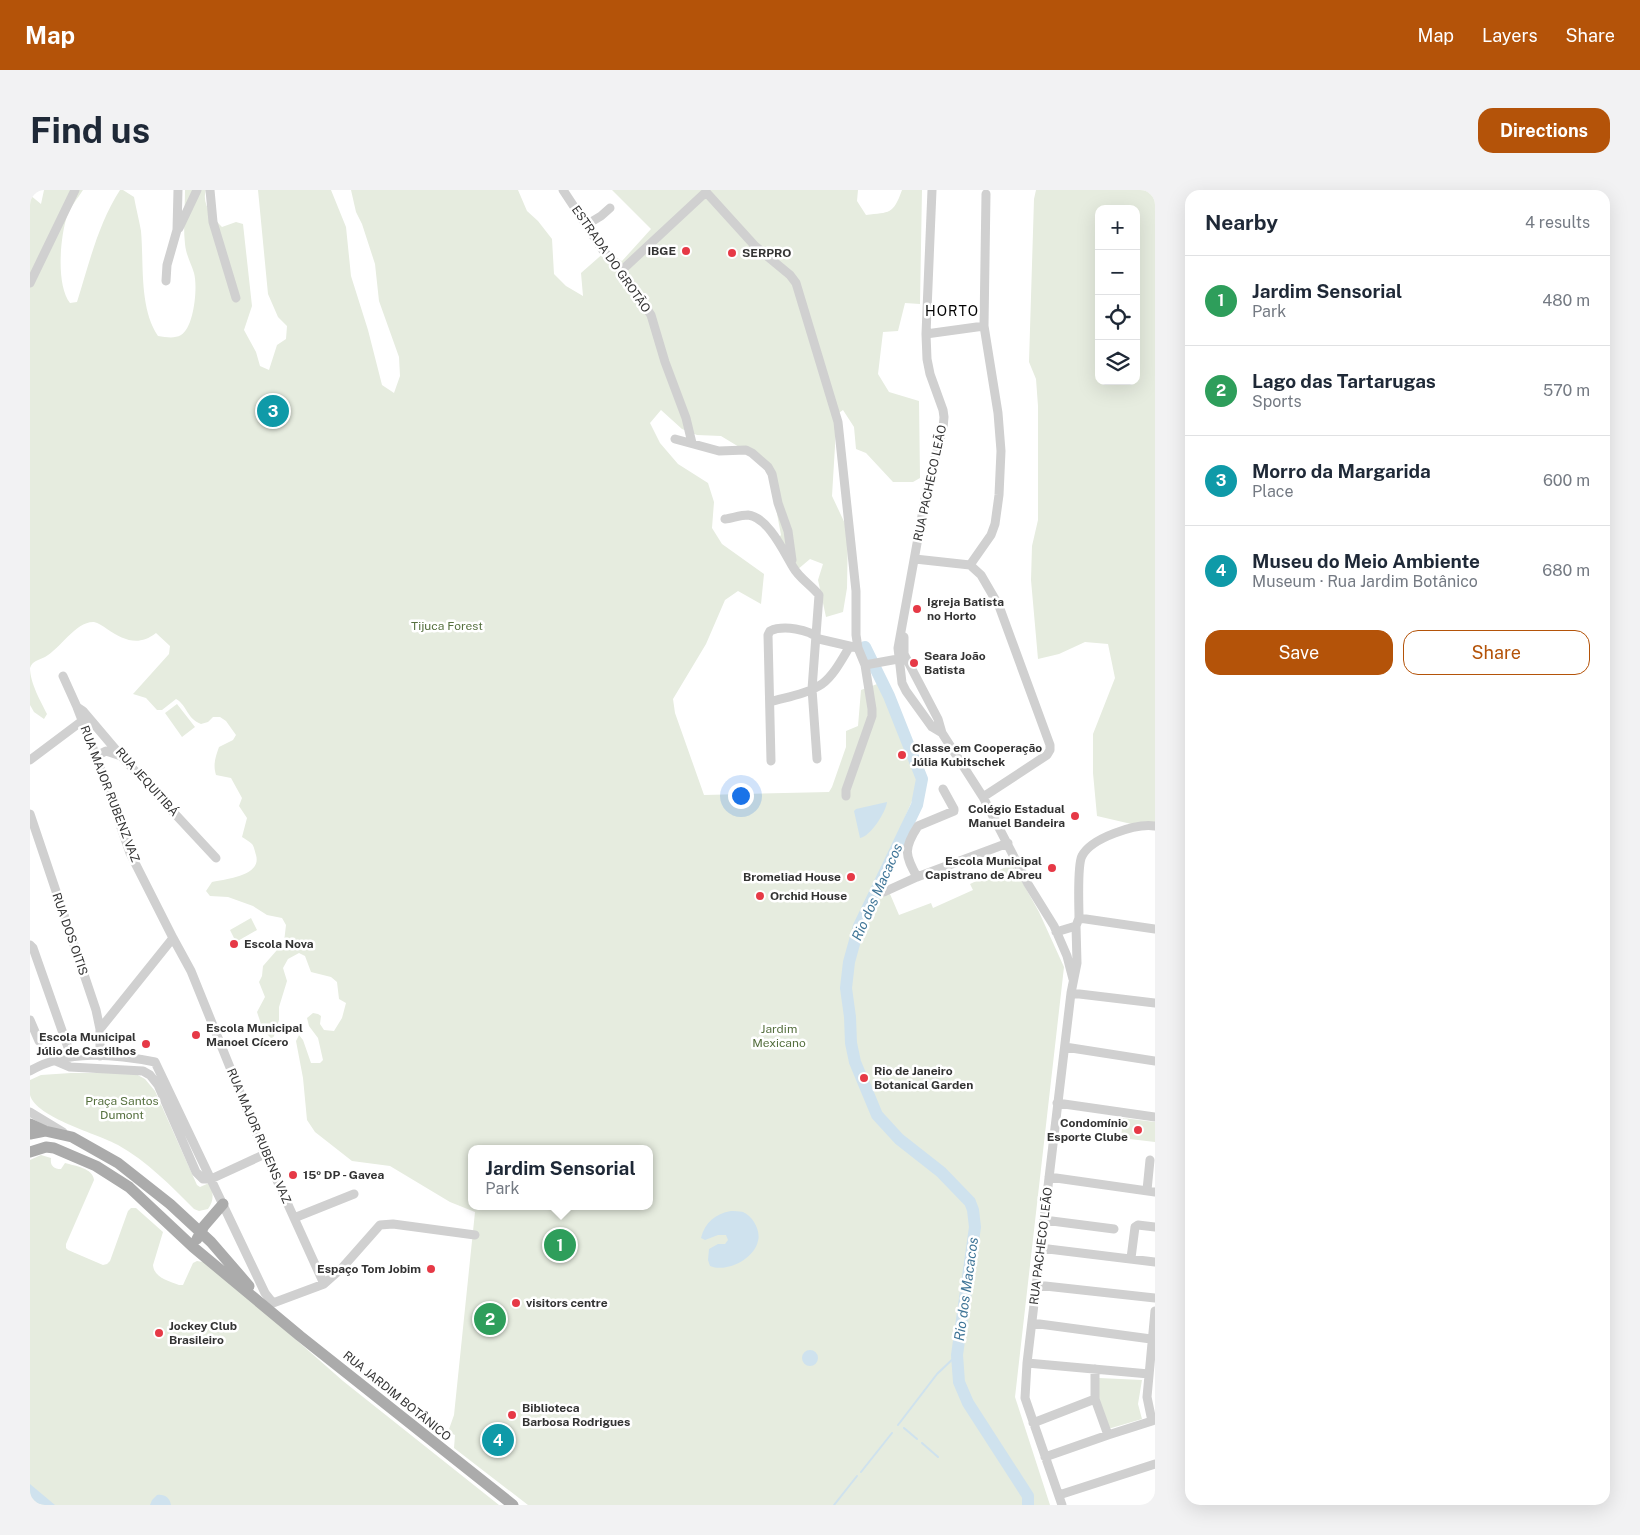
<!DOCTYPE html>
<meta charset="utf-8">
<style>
body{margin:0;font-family:"Public Sans",sans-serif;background:#f2f2f3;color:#1f2937}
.controls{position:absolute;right:15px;top:15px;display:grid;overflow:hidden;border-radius:10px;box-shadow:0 5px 20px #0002}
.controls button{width:45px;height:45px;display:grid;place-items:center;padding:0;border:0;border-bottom:1px solid #e0e1e3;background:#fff;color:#1f2937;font:25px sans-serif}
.you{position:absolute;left:710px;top:605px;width:18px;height:18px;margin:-12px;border:4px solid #fff;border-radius:50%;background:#1a73e8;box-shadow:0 0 0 8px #1a73e833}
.badge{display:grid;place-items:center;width:32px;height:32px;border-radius:50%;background:#b45309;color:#fff;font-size:16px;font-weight:700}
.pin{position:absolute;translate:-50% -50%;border:2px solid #fff;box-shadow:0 1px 5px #0006}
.popup{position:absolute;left:438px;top:955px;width:185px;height:65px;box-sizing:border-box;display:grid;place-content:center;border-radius:10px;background:#fff;filter:drop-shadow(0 1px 4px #0005);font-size:16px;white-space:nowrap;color:#747a83}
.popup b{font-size:19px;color:#1f2937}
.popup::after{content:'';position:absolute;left:50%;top:100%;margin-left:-10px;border:10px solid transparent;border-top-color:#fff}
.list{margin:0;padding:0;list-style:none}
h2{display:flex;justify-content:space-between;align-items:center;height:65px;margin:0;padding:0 20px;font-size:21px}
h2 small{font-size:16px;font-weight:400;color:#747a83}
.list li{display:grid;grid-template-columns:32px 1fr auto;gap:15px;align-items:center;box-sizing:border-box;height:90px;padding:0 20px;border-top:1px solid #e0e1e3}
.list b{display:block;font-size:19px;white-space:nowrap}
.list p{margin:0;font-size:16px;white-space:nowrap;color:#747a83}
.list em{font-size:16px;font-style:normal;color:#747a83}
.actions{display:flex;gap:10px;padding:15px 20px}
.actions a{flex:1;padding:11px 0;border:1px solid #b45309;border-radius:15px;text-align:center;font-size:18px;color:#b45309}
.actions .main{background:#b45309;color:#fff}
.icon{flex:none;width:28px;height:28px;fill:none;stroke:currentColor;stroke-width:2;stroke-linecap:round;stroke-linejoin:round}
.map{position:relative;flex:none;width:1125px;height:1315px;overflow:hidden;border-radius:15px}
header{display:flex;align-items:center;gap:30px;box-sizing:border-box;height:70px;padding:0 25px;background:#b45309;color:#fff}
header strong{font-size:24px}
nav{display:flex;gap:28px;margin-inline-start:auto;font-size:18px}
.intro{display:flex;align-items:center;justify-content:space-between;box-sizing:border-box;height:120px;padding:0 30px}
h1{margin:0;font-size:35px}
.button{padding:12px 22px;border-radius:15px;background:#b45309;color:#fff;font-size:18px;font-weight:700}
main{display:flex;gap:30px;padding:0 30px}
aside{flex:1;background:#fff;border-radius:15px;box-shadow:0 5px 20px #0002}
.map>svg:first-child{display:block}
.green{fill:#e6ecdf;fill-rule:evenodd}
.water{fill:#cfe2ee}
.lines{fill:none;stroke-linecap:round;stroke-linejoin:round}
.stream{stroke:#cfe2ee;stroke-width:2}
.river{stroke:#cfe2ee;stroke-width:12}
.minor{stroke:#d0d0d0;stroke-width:9}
.major{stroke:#ababab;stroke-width:11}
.poi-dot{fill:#e63946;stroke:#fff;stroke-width:2}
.labels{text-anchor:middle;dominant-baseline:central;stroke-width:5;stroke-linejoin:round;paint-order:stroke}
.poi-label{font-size:12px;font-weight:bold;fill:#333;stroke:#fff;text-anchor:start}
.street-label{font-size:12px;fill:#333;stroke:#fff}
.park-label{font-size:12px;fill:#56703f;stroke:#fff}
.neighbourhood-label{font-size:14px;letter-spacing:1px;fill:#000;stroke:#fff}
.water-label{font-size:14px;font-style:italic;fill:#3f7597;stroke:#fff}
</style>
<header>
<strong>Map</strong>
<nav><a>Map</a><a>Layers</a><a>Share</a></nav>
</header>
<div class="intro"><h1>Find us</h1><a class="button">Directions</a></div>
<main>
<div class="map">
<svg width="1125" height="1315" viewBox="0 0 1125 1315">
<rect width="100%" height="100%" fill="#fff"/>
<!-- green -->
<path class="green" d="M 14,0 L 53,0 C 48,8 40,17 37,26 C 30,48 26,95 40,113 L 47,112 C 59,74 68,34 90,0 L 93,0 L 104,7 C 106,18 109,30 111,41 C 114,74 109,118 128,146 C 136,147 144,149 151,145 C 164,138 168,97 164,83 C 161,73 156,65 155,54 C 153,36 155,18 155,0 L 176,0 C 171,14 183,28 192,37 L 206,32 L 213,34 L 222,116 L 214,140 L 226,162 L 230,176 L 239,180 L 247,155 L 256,149 L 257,136 L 248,127 L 238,104 L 228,0 L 301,0 L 316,37 L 321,86 L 338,140 L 352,195 L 364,203 L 370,186 L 369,167 L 349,111 L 345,74 L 332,34 L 326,22 L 321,0 L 488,0 L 497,21 L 508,31 L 522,49 L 524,84 L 536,96 L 553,106 L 551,83 L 576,61 L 592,71 L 621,39 L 582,0 L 828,0 L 827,11 L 836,25 C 860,22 863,25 872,0 L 892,0 L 890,114 L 875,113 L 868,141 L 853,142 L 848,184 L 859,202 L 889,211 L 890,288 L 883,292 L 863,292 L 836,263 L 826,259 L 824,237 L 813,220 L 806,225 L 805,256 L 802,306 L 818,340 L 817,398 L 813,422 L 796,427 L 788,390 L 793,374 L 780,369 L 767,380 L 744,353 L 751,345 L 739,281 L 724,266 L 691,246 L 667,245 L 652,239 L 631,220 L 620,233 L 630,253 L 648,274 L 678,293 L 684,312 L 682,338 L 692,354 L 734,384 L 731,414 L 708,401 L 695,410 L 676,454 L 643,509 L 645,523 L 674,605 L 799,602 L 802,597 L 816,557 L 816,541 L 828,536 L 831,500 L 850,493 L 891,590 L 851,683 L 869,725 L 901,713 L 903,718 L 943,700 L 940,694 L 982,674 L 1009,722 L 1034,777 L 985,1207 L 1020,1315 L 498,1315 L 424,1258 L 425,1245 L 418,1242 L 424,1225 L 445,1022 L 420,1012 L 360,976 L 322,971 L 285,942 L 277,930 L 273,888 L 266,851 L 269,845 L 273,850 L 281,873 L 290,873 L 293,870 L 288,848 L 279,836 L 277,828 L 283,823 L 288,824 L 291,826 L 290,834 L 294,840 L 304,841 L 312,828 L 316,813 L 309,809 L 307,792 L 301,787 L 281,782 L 275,766 L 269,763 L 258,769 L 253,778 L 257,791 L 249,817 L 249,830 L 244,846 L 242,849 L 233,840 L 227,822 L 235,807 L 229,792 L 232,786 L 233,776 L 254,752 L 256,735 L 252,728 L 237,725 L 223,716 L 198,707 L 180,706 L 176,701 L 182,692 C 196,689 232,686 226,665 C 225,662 224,656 222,654 C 219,651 215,649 212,647 L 217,628 L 209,616 L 212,608 L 201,588 L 186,585 C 183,575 185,568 189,557 L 203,550 L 206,545 L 196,531 L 190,527 L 183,527 L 178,532 L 171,534 C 156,528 158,516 146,509 L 132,520 L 127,520 L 116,508 L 103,504 L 139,464 L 140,456 L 126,443 C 108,457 94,450 77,439 C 73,436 68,433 64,432 C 46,431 30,459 15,467 C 9,470 2,471 0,478 C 0,493 11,512 17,524 L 14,529 L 4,522 L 0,515 L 0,5 L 11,14 ZM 441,959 L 619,959 L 619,1016 L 441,1016 Z
M 1006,0 L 1125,0 L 1125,636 L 1110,636 L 1067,626 L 1063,583 L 1063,544 L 1085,488 L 1078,454 L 1055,452 L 1029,464 L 1008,469 L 1001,390 L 1002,356 L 1008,330 L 1008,216 L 1006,189 L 999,172 L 1004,9 ZM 1069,19 L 1106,19 L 1106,191 L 1069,191 Z
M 147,514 L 165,537 L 152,547 L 135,523 Z
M 221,728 L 227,740 L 206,752 L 200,740 Z
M 41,883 L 104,883 L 115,889 L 125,901 L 167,995 L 170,997 L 179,993 C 184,1002 184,1011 178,1019 L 169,1021 L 164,1019 C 141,996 117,971 88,955 C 69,944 6,928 0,905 C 0,900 0,895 0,890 L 11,885 Z
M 1093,928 L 1125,932 L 1125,952 L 1091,948 Z
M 11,965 L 21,968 C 20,975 23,979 31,979 L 35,973 C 45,976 63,978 64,990 L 36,1054 L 36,1058 L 38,1060 L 73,1075 L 77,1074 L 80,1071 L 98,1021 L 101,1018 L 106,1018 L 133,1042 L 123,1075 C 124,1088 139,1091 149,1095 L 153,1095 L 163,1073 L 167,1071 L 179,1073 L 313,1191 L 469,1315 L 0,1315 L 0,970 Z
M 1069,1188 L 1112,1190 L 1108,1214 L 1112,1229 L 1078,1239 L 1068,1209 Z"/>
<!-- water -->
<path class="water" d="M 857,612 C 856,622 840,647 830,648 L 824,621 L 826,619 Z
M 701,1021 C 704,1021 709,1021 713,1022 C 723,1026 731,1041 728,1051 C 724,1069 697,1083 680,1076 L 678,1070 L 679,1059 L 688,1054 L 695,1054 L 698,1050 L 696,1045 L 688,1045 L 675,1050 L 671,1048 C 675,1032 685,1024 701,1021 Z
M 453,1125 L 466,1126 L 466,1132 L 453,1132 Z
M772 1168a8 8 0 1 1 16 0a8 8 0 1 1-16 0Z
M 0,1294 L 25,1315 L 9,1315 L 0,1307 Z
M 127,1305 C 135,1304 140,1308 141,1315 L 120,1315 L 122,1310 Z"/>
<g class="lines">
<!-- stream -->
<path class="stream" d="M 868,1235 L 907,1184 L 927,1165
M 874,1238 L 887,1249
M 892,1253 L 908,1267
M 831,1282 L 862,1243
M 804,1315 L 827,1286"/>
<!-- river -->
<path class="river" d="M 835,457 L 859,506 L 892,589 L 887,615 L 829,736 L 819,772 L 816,798 L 820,827 L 821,853 L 825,872 L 847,925 L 869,949 L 911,982 L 940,1012 L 943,1020 L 945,1037 L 927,1165 L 929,1192 L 938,1213 L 998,1306 L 998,1315"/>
<!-- minor -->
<path class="minor" d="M 180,0 L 183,32 L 206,108
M 533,0 L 572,59 L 591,81 L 621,125 L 635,172 L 656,228 L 662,253
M 902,0 L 896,144 L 897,169 L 900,184 L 913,220 L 914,227 L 913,239 L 898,293 L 868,458 L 872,493 L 876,501 L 902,537 L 912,543
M 556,35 L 571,26 L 580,18
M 149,38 L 167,0
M 591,81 L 676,2 L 725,56 L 760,85 L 766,93 L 808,232 L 826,401 L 826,445 L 828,458
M 136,91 L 137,75 L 147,40 L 148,0
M 0,93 L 45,0
M 896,144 L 954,136
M 645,249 L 689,261 L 716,260 L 722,263 L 738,277 L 742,284 L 748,313 L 758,341 L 762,370
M 695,329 C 702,328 711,325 718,325 C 738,327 754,362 763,377 C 769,388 781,395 789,405 L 782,499 L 787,569
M 885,369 L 940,375
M 940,375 L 961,345 L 965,334 L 969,305 L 971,261 L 968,223 L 954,136 L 956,4
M 940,375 L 951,385 L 969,416 L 1020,555 L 1020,560 L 1017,565 L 953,607
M 874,447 L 874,464 L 908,529 L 912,543 L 953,607 L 998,694 L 1024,736 L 1037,766 L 1043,789
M 835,475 L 868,469
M 740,512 C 757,507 777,504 792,494 C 804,485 812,469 820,456
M 47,517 L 53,521 L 92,567 L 186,668
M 66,566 L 76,561 L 91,566
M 0,570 L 52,531
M 741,571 L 738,445 L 740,441 C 753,435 779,439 789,449 L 828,458 L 835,475 L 842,519 L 842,526 L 816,600 L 816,606
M 0,624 L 66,820 L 70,839 L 70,866
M 887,687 C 875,665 873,659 888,636 L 924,621 L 924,619 L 913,599
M 854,702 L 887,687 L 978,653
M 1049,728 L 1125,739
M 1026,742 L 1046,736
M 0,755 L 3,758 L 41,866
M 1041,803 L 1125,813
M 0,830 L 9,851
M 70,839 L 143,748
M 1035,857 L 1125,871
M 26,871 L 40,877 L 113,881 L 120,885 L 128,895 L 166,982 L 173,989 L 181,989 L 235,964
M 0,881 C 37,859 85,864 125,872 L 235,1103 L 243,1113 L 294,1094 L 235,964 L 161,781 L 143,748 L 100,663 L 66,566 L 47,517 L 33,486
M 1027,913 L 1125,927
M 0,922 L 33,942
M 1019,987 L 1125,1002
M 1117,1000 L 1120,970
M 264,1028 L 324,1004
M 1014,1030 L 1084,1039
M 1010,1058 L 1125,1072
M 1101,1068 L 1105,1037 L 1108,1035 L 1125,1037
M 294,1094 L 312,1078 L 350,1035 L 363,1034 L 445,1045
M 1006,1095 L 1125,1108
M 1002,1133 L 1121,1149
M 997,1173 L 1119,1184
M 1065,1179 L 1065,1209 L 1078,1245
M 1003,1233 L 1065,1209
M 1015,1267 L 1078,1245 L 1122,1231 L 1117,1207 L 1125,1121
M 1029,1305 L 1125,1274
M 1032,1315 L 995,1208 L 997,1173 L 1041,803 L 1047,773 L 1046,736 L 1049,728 C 1049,716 1047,675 1052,666 C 1061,648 1106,633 1125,636"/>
<!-- major -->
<path class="major" d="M 0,934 L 15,941 L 42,947 L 88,973 L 140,1014 L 181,1052 L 219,1096
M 0,944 L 15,941
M 0,962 L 16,957 L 24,958 L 66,976 L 99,997 L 163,1057 L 270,1146 L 483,1315
M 167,1049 L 174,1036 L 193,1014"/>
</g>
<!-- markers -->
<g class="poi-dot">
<circle cx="656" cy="61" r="5"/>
<circle cx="702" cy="63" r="5"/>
<circle cx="887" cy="419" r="5"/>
<circle cx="884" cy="473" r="5"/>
<circle cx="872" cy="565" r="5"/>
<circle cx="1045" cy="626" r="5"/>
<circle cx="1022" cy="678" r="5"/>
<circle cx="821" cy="687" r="5"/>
<circle cx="730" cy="706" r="5"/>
<circle cx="204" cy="754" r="5"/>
<circle cx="166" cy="845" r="5"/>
<circle cx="116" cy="854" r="5"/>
<circle cx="834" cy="888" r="5"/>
<circle cx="1108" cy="940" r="5"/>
<circle cx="263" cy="985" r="5"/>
<circle cx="401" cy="1079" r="5"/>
<circle cx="486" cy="1113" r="5"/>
<circle cx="129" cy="1143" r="5"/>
<circle cx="482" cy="1225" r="5"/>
</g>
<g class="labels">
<!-- poi labels -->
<g class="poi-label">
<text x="646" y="61" text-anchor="end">IBGE</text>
<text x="712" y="63">SERPRO</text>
<text x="897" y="412">Igreja Batista<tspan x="897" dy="14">no Horto</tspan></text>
<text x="894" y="466">Seara João<tspan x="894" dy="14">Batista</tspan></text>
<text x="882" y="558">Classe em Cooperação<tspan x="882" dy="14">Júlia Kubitschek</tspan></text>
<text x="1035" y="619" text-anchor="end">Colégio Estadual<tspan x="1035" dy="14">Manuel Bandeira</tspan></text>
<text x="1012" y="671" text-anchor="end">Escola Municipal<tspan x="1012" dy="14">Capistrano de Abreu</tspan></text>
<text x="811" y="687" text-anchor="end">Bromeliad House</text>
<text x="740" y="706">Orchid House</text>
<text x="214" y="754">Escola Nova</text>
<text x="176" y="838">Escola Municipal<tspan x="176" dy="14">Manoel Cícero</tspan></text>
<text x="106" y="847" text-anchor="end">Escola Municipal<tspan x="106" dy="14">Júlio de Castilhos</tspan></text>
<text x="844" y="881">Rio de Janeiro<tspan x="844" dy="14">Botanical Garden</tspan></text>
<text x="1098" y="933" text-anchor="end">Condomínio<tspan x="1098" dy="14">Esporte Clube</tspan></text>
<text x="273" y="985">15º DP - Gavea</text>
<text x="391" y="1079" text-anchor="end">Espaço Tom Jobim</text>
<text x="496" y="1113">visitors centre</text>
<text x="139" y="1136">Jockey Club<tspan x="139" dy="14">Brasileiro</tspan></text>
<text x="492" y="1218">Biblioteca<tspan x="492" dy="14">Barbosa Rodrigues</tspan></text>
</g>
<!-- street labels -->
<g class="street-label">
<text transform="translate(581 69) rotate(55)">ESTRADA DO GROTÃO</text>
<text transform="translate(900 293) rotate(-78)">RUA PACHECO LEÃO</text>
<text transform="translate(117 592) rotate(48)">RUA JEQUITIBÁ</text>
<text transform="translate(80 604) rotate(69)">RUA MAJOR RUBENZ VAZ</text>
<text transform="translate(40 744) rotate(71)">RUA DOS OITIS</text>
<text transform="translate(229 946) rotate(67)">RUA MAJOR RUBENS VAZ</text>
<text transform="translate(1011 1056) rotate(-83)">RUA PACHECO LEÃO</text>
<text transform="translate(367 1206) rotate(39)">RUA JARDIM BOTÂNICO</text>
</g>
<!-- park labels -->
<g class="park-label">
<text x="417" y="436">Tijuca Forest</text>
<text x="749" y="839">Jardim<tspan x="749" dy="14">Mexicano</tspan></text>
<text x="92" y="911">Praça Santos<tspan x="92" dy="14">Dumont</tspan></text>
</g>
<!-- neighbourhood labels -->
<g class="neighbourhood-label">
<text x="922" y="121">HORTO</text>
</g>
<!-- water labels -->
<g class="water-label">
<text transform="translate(847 702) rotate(-66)">Rio dos Macacos</text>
<text transform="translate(936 1099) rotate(-82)">Rio dos Macacos</text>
</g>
</g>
</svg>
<div class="controls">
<button>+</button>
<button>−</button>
<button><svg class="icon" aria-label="locate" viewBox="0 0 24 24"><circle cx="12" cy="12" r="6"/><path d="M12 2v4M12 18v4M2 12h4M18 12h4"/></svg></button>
<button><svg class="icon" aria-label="layers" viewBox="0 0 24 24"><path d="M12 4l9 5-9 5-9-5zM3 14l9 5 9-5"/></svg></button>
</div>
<div class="you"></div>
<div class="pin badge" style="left:530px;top:1055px;background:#2e9e5b">1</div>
<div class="popup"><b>Jardim Sensorial</b>Park</div>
<div class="pin badge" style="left:460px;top:1129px;background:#2e9e5b">2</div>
<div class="pin badge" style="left:243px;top:221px;background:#0f9aa8">3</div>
<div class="pin badge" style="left:468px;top:1250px;background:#0f9aa8">4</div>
</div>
<aside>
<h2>Nearby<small>4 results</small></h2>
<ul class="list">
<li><span class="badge" style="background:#2e9e5b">1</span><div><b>Jardim Sensorial</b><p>Park</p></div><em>480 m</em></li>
<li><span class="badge" style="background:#2e9e5b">2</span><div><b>Lago das Tartarugas</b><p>Sports</p></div><em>570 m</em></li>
<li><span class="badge" style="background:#0f9aa8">3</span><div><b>Morro da Margarida</b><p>Place</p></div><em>600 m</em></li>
<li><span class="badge" style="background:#0f9aa8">4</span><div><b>Museu do Meio Ambiente</b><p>Museum · Rua Jardim Botânico</p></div><em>680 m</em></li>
</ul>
<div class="actions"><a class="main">Save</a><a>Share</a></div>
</aside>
</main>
